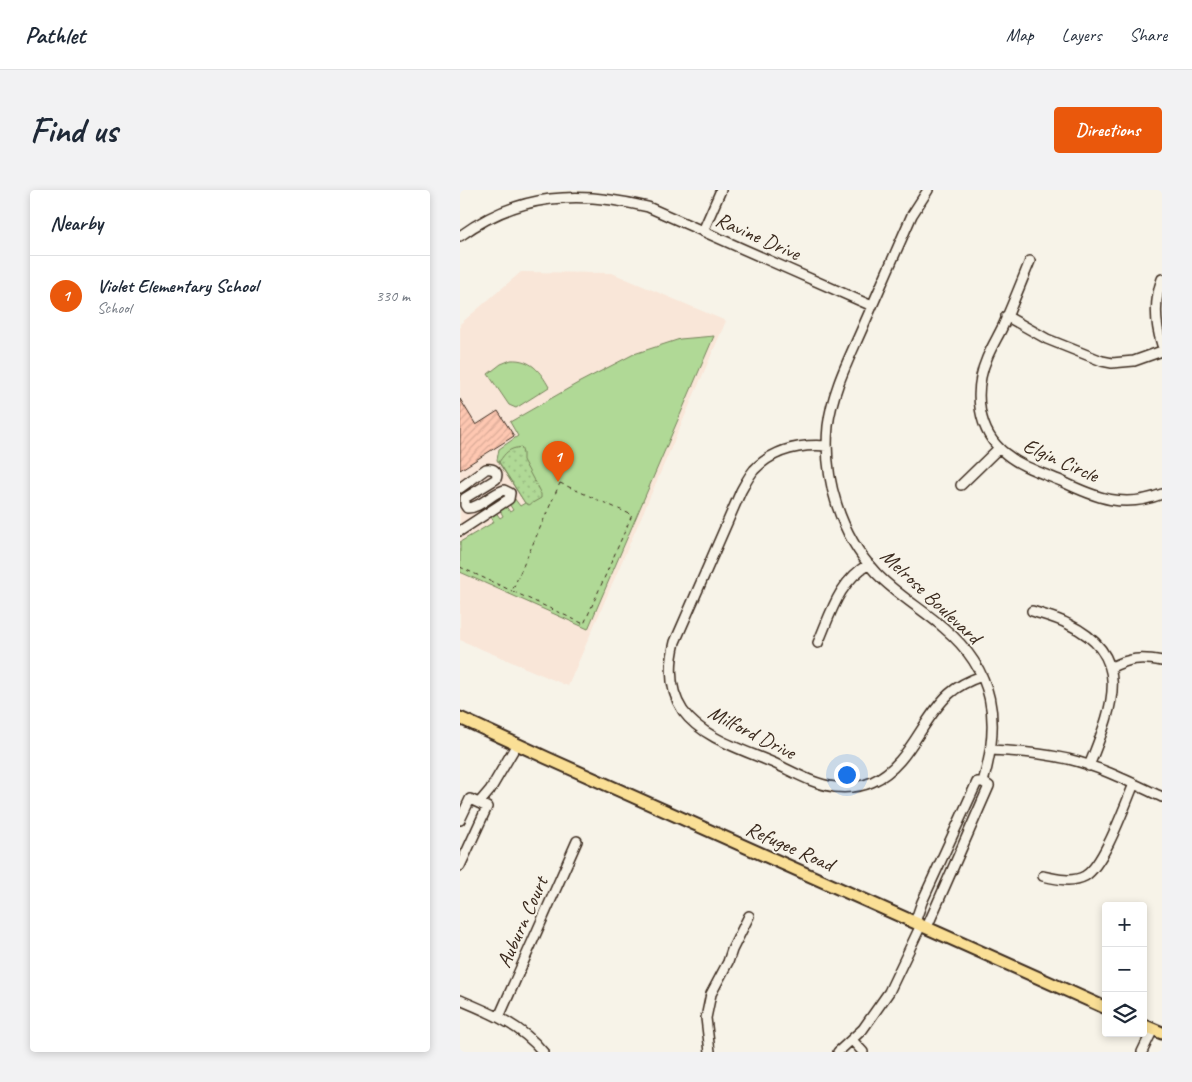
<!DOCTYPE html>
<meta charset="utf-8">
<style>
body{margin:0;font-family:Caveat,sans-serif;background:#f2f2f3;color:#1f2937}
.controls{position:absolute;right:15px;bottom:15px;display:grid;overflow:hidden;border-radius:5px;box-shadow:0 2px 8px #0003}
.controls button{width:45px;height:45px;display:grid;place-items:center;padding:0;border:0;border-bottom:1px solid #e0e1e3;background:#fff;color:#1f2937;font:25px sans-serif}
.you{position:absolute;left:386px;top:584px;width:18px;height:18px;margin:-12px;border:4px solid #fff;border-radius:50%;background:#1a73e8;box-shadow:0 0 0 8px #1a73e833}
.badge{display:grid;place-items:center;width:32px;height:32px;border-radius:50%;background:#ea580c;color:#fff;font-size:16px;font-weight:700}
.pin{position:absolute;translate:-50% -41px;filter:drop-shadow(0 1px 2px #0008)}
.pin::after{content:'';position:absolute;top:26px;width:18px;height:15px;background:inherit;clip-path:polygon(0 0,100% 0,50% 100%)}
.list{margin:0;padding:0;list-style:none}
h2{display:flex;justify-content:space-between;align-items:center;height:65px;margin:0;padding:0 20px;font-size:21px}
h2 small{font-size:16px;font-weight:400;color:#747a83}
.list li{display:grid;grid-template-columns:32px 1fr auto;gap:15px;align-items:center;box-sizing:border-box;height:80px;padding:0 20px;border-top:1px solid #e0e1e3}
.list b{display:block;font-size:19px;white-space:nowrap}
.list p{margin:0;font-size:16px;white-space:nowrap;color:#747a83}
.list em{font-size:16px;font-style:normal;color:#747a83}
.icon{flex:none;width:28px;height:28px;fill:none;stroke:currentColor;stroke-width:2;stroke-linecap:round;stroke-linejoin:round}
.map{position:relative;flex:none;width:702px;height:862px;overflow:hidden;border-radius:5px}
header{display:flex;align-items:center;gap:30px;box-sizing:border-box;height:70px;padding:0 25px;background:#fff;border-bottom:1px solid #e0e1e3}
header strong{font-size:24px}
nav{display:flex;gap:28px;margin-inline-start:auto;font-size:18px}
.intro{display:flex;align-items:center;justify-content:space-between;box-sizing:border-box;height:120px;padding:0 30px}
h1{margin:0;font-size:35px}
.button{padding:12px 22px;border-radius:5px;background:#ea580c;color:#fff;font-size:18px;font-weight:700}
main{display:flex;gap:30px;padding:0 30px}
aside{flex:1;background:#fff;border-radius:5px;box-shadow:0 2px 8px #0003}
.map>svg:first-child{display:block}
.built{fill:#f9e6d8}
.grass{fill:#b0d996;stroke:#76825a}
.park{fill:url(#park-dots);stroke:#76825a}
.building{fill:url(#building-hatch);stroke:#3b2a1e}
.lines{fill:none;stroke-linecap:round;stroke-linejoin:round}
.minor-casing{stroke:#3b2a1e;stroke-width:12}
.major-casing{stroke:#3b2a1e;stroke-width:15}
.path{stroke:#3b2a1e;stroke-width:1;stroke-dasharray:4 4;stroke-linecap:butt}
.minor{stroke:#f7f3e8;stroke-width:9}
.major{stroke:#fadf96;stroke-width:11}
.labels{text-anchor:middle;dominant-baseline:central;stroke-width:4;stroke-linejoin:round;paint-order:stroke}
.street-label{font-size:21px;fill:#3b2a1e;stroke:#f7f3e8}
</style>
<header>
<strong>Pathlet</strong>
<nav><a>Map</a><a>Layers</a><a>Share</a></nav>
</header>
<div class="intro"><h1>Find us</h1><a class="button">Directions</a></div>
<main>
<aside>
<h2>Nearby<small></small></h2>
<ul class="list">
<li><span class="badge">1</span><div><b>Violet Elementary School</b><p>School</p></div><em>330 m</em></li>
</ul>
</aside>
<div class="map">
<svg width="702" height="862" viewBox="0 0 702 862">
<defs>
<pattern id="park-dots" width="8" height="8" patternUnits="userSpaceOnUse" patternTransform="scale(1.25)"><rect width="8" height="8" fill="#b0d996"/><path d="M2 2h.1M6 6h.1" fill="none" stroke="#98ba81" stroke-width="1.8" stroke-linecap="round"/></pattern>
<pattern id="building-hatch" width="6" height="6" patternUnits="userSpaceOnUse" patternTransform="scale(1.25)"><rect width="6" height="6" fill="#fec7b1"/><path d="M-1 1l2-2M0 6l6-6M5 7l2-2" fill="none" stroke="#dbab98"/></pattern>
</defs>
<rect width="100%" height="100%" fill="#f7f3e8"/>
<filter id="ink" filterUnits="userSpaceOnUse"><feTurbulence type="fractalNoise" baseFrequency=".02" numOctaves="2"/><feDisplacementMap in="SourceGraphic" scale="10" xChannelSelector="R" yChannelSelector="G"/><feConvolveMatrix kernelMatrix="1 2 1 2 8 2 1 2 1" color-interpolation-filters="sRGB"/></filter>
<g filter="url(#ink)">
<!-- built -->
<path class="built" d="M 61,82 L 152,83 L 266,131 L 108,496 L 0,450 L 0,134 Z"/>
<!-- grass -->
<path class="grass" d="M 254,146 L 128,439 L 0,382 L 0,352 L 34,332 L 30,325 L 35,321 L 40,328 L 43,326 L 39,318 L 45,315 L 50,322 L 53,320 L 48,312 L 54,308 L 60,316 L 65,313 L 37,270 L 39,259 L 58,246 L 50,232 L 118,193 L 174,164 L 220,149 Z
M 51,170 C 71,169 80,181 89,197 L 56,218 L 49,215 L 28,184 L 41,174 Z"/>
<!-- park -->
<path class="park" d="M 61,257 L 63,263 L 63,270 L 81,304 L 81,308 L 69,315 L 65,313 L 39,272 C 46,262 48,259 61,257 Z"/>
<!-- building -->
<path class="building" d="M 0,209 L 16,235 L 38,221 L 54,246 L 0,280 Z"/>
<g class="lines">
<defs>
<path id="minor" d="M 468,0 L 452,25 C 435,63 419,101 402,139 C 388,171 372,202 368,236 C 363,288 380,344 416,383 C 436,404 462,419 484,438 C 535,481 541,531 523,592
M 243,41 L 261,0
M 0,46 C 59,3 119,0 188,17 L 412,116
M 570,71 C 561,93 552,116 542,138 C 537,148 531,158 527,168 C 513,201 517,242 546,264 C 562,277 582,283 601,291 C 636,308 664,319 702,304
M 702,89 C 694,111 695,133 702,155
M 546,126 L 587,149 L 642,171 L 652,173 L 674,171 L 702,161
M 367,256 C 340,254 313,260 294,280 C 289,286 285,294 281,301 L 215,452 C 209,476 209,500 223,521 C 244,550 288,561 318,575 C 337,584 354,594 375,597 C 387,598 401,597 412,592 C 450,575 460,531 489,504 C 499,495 510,490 522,486
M 501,295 L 539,258
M 0,298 L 26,279 C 33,278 39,281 36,289 L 5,308 L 5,315 L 7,318 C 19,319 32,303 44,300 L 50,303 L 49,309 L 0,341
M 572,421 C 584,425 597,428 608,434 C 677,467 650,522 629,576
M 358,453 C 371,423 379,391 409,374
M 650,478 C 669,468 681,467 702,471
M 531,560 C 555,561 584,564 608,569 C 641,577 672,593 702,607
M 19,613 L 30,600 L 57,554
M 0,630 L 10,609 L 27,617 L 0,676
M 583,686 C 596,689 612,693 625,686 C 644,675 665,615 674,594
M 455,732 L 462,712 L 517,592 L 523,592 L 529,596 L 467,737
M 0,810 C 31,823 61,835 83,862
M 39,827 L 117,651
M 392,850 L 403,862
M 250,862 L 246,828 L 251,804 L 268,772 L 272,760 L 289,726
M 378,862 L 403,839 L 429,802 L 461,735
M 682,862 L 693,839"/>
<path id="major" d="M 0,528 L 87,568 L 646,818
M 683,835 L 702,843"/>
</defs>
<!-- minor casing -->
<use href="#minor" class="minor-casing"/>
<!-- major casing -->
<use href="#major" class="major-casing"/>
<!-- path -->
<path class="path" d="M 100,293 L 172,325 L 124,434 L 52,401 Z
M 0,377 L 52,401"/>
<!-- minor -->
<use href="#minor" class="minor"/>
<!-- major -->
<use href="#major" class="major"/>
</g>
</g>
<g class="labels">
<!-- street labels -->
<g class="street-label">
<text transform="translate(298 46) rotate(24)">Ravine Drive</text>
<text transform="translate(601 270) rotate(24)">Elgin Circle</text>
<text transform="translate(471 406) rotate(43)">Melrose Boulevard</text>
<text transform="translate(292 542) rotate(27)">Milford Drive</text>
<text transform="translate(330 656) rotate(24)">Refugee Road</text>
<text transform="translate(62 732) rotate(-66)">Auburn Court</text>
</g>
</g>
</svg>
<div class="controls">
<button>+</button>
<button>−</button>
<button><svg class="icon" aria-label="layers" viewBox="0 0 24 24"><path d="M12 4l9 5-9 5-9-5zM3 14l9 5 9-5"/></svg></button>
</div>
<div class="you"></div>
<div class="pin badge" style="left:98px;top:292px">1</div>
</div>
</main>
